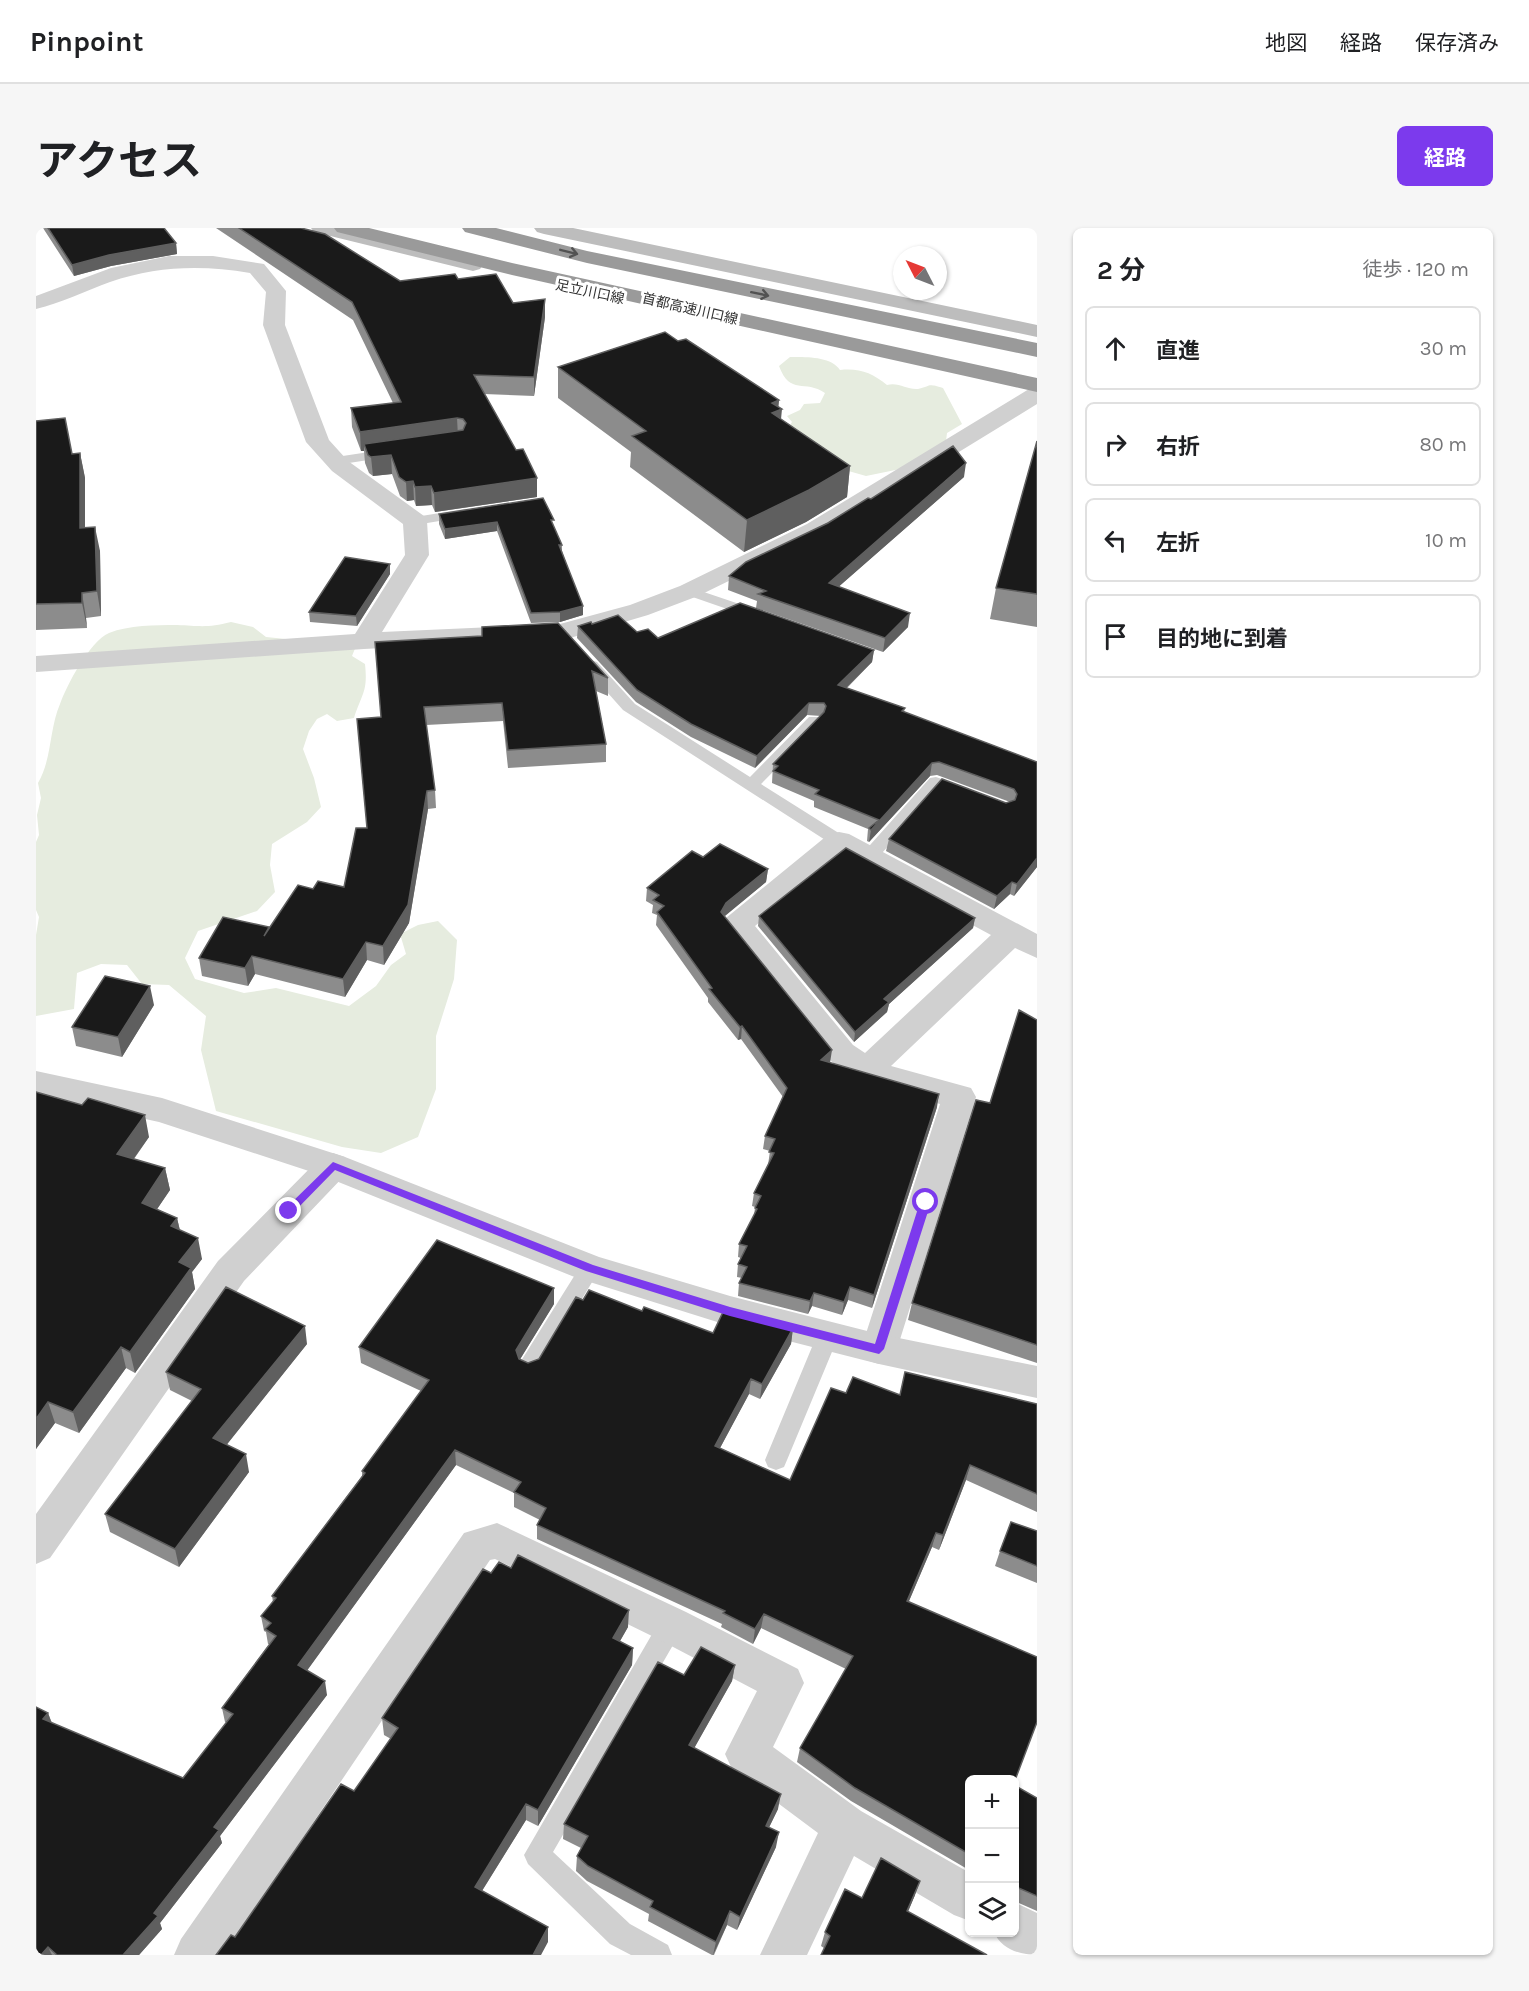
<!DOCTYPE html>
<html lang="ja">
<meta charset="utf-8">
<style>
body{margin:0;font-family:Karla,"Noto Sans JP",sans-serif;background:#f6f6f6;color:#202124}
.controls{position:absolute;right:18px;bottom:18px;display:grid;overflow:hidden;border-radius:9px;box-shadow:0 2px 4px #0004}
.controls button{width:54px;height:54px;display:grid;place-items:center;padding:0;border:0;border-bottom:2px solid #e0e0e0;background:#fff;color:#202124;font:30px sans-serif}
.compass{position:absolute;left:857px;top:18px;width:54px;height:54px;border-radius:50%;background:#fff;box-shadow:0 2px 4px #0004;rotate:312deg}
.stop{position:absolute;width:18px;height:18px;margin:-14px;border:4px solid #7c3aed;border-radius:50%;background:#fff}
.stop.end{background:#7c3aed;border-color:#fff;box-shadow:0 2px 6px #0008}
.list{margin:0;padding:0;list-style:none}
h2{display:flex;justify-content:space-between;align-items:center;height:78px;margin:0;padding:0 24px;font-size:26px}
h2 small{font-size:20px;font-weight:400;color:#757577}
.list li{display:grid;grid-template-columns:39px 1fr auto;gap:18px;align-items:center;box-sizing:border-box;height:84px;margin:0 12px 12px;padding:0 12px;border:2px solid #e0e0e0;border-radius:9px}
.list b{display:block;font-size:22px;white-space:nowrap}
.list em{font-size:20px;font-style:normal;color:#757577}
.icon{flex:none;width:33px;height:33px;fill:none;stroke:currentColor;stroke-width:2;stroke-linecap:round;stroke-linejoin:round}
.map{position:relative;flex:none;width:1001px;height:1727px;overflow:hidden;border-radius:9px}
header{display:flex;align-items:center;gap:36px;box-sizing:border-box;height:84px;padding:0 30px;background:#fff;border-bottom:2px solid #e0e0e0}
header strong{font-size:28px}
nav{display:flex;gap:33px;margin-inline-start:auto;font-size:21px}
.intro{display:flex;align-items:center;justify-content:space-between;box-sizing:border-box;height:144px;padding:0 36px}
h1{margin:0;font-size:42px}
.button{padding:15px 27px;border-radius:9px;background:#7c3aed;color:#fff;font-size:21px;font-weight:700}
main{display:flex;gap:36px;padding:0 36px}
aside{flex:1;background:#fff;border-radius:9px;box-shadow:0 2px 4px #0004}
.map>svg:first-child{display:block}
.green{fill:#e6ecdf}
.lines{fill:none;stroke-linecap:round;stroke-linejoin:round}
.service{fill:#d0d0d0;fill-rule:evenodd}
.minor{fill:#d0d0d0;fill-rule:evenodd}
.tertiary{fill:#d0d0d0;fill-rule:evenodd}
.secondary{fill:#bdbdbd;fill-rule:evenodd}
.motorway{fill:#9a9a9a;fill-rule:evenodd}
.wall{fill:#8c8c8c}
.shaded-wall{fill:#5f5f5f}
.building{fill:#1a1a1a;stroke:#5f5f5f;stroke-width:1.5}
.oneway{stroke:#525252}
.route{fill:#7c3aed}
.labels{text-anchor:middle;dominant-baseline:central;stroke-width:6;stroke-linejoin:round;paint-order:stroke}
.far-street-label{font-size:14px;fill:#333;stroke:#fff}
</style>
<header>
<strong>Pinpoint</strong>
<nav><a>地図</a><a>経路</a><a>保存済み</a></nav>
</header>
<div class="intro"><h1>アクセス</h1><a class="button">経路</a></div>
<main>
<div class="map">
<svg width="1001" height="1727" viewBox="0 0 1001 1727">
<rect width="100%" height="100%" fill="#fff"/>
<!-- green -->
<path class="green" d="M 754,129 C 769,129 795,128 804,142 C 824,140 836,145 851,157 C 863,154 871,162 882,161 C 896,158 890,155 907,160 L 926,196 L 911,205 L 910,213 L 874,239 L 830,248 L 809,242 L 748,206 L 756,194 L 751,188 L 764,182 L 768,176 L 784,175 L 789,165 C 769,151 754,168 743,138 Z
M 195,394 L 217,399 L 230,409 L 320,418 L 316,428 L 329,436 C 332,464 326,465 318,490 L 301,493 L 291,486 L 281,491 L 273,503 L 267,521 L 278,550 L 285,579 L 271,594 L 236,616 L 234,637 L 239,664 L 221,683 L 162,703 L 149,730 L 159,751 L 208,765 L 240,760 L 313,778 L 340,758 L 355,737 L 370,726 L 364,706 L 382,697 L 402,693 L 421,712 L 418,751 L 400,808 L 400,861 L 382,909 L 345,925 L 306,919 L 180,883 L 165,822 L 170,788 L 133,757 L 106,756 L 91,737 L 65,736 L 41,745 L 38,781 L 0,788 L 0,707 L 3,689 L 0,682 L 0,614 L 3,607 L 1,587 L 5,570 L 2,555 C 16,531 13,502 24,476 C 31,457 53,414 73,405 C 93,397 119,397 141,397 C 164,398 172,400 195,394 Z"/>
<g class="lines">
<!-- service -->
<path class="service" d="M 353,221 L 360,225 L 358,228 L 300,237 L 293,233 L 300,229 Z
M 429,281 L 436,285 L 434,288 L 379,297 L 372,293 L 379,289 Z
M 653,359 L 727,384 L 730,387 L 727,390 L 717,390 L 648,366 L 646,363 Z
M 555,432 L 561,434 L 599,476 L 714,549 L 773,489 L 785,489 L 787,492 L 785,495 L 725,556 L 809,609 L 812,613 L 809,617 L 797,617 L 587,482 L 547,437 Z
M 900,549 L 932,560 L 934,564 L 932,568 L 926,569 L 903,561 L 838,634 L 826,634 L 823,630 L 826,626 L 894,550 Z
M 554,1032 L 561,1034 L 565,1040 L 561,1046 L 501,1145 L 493,1148 L 485,1145 L 482,1139 L 485,1133 L 547,1034 Z
M 792,1098 L 800,1101 L 803,1107 L 751,1232 L 748,1239 L 740,1242 L 732,1239 L 729,1232 L 781,1107 L 784,1101 Z
M 635,1386 L 644,1389 L 647,1397 L 644,1405 L 517,1624 L 594,1696 L 632,1717 L 636,1727 L 595,1727 L 574,1716 L 492,1636 L 488,1627 L 626,1389 Z"/>
<!-- minor -->
<path class="minor" d="M 133,28 L 177,28 L 228,36 L 250,63 L 249,97 L 293,212 L 312,233 L 388,288 L 391,293 L 393,327 L 346,404 L 524,396 L 594,377 L 644,358 L 771,296 L 993,161 L 1001,159 L 1001,176 L 789,306 L 662,368 L 612,387 L 534,410 L 328,421 L 0,444 L 0,428 L 319,406 L 369,327 L 367,296 L 296,243 L 270,214 L 227,97 L 230,64 L 214,45 C 166,37 121,38 74,54 C 49,63 25,75 0,81 L 0,68 L 75,40 Z
M 803,604 L 813,606 L 1001,706 L 1001,730 L 979,720 L 855,838 L 935,860 L 940,869 L 861,1121 L 856,1132 L 843,1136 L 830,1132 L 825,1121 L 904,876 L 818,851 L 795,833 L 686,697 L 690,690 L 793,606 ZM 805,626 L 955,707 L 829,825 L 817,817 L 719,698 Z
M 297,925 L 309,929 L 314,938 L 309,947 L 208,1053 L 14,1330 L 0,1336 L 0,1286 L 182,1033 L 285,929 Z
M 461,1295 L 650,1384 L 762,1441 L 768,1455 L 737,1519 L 825,1583 L 934,1645 L 934,1693 L 918,1687 L 818,1628 L 771,1727 L 724,1727 L 782,1605 L 696,1541 L 689,1526 L 721,1463 L 620,1410 L 459,1331 L 454,1332 L 188,1727 L 138,1727 L 145,1711 L 428,1305 Z
M 978,1674 L 1001,1685 L 1001,1727 C 984,1727 965,1721 958,1704 L 978,1704 Z"/>
<!-- tertiary -->
<path class="tertiary" d="M 0,843 L 126,870 L 309,929 L 563,1029 L 694,1068 L 843,1106 L 1001,1138 L 1001,1170 L 843,1136 L 694,1098 L 541,1050 L 285,947 L 123,894 L 0,867 Z"/>
<!-- secondary -->
<path class="secondary" d="M 275,0 L 310,0 L 444,33 L 447,37 L 444,41 L 437,43 L 278,4 Z
M 498,0 L 537,0 L 1001,97 L 1001,109 L 508,6 L 501,4 Z"/>
<!-- motorway -->
<path class="motorway" d="M 298,0 L 333,0 L 476,35 L 1001,150 L 1001,164 L 476,47 L 301,4 Z
M 426,0 L 460,0 L 551,23 L 1001,115 L 1001,129 L 551,35 L 429,4 Z"/>
</g>
<!-- wall -->
<path class="wall" d="M 7,0 L 128,0 L 140,15 L 141,26 L 75,38 L 38,48 Z
M 180,0 L 265,0 L 364,53 L 422,51 L 509,89 L 498,168 L 448,166 L 501,269 L 399,284 L 396,277 L 380,278 L 378,272 L 371,273 L 364,268 L 356,246 L 337,248 L 333,245 L 329,235 L 328,223 L 325,223 L 316,199 L 315,180 L 357,175 L 317,92 Z
M 642,113 L 743,172 L 742,179 L 745,191 L 814,238 L 811,269 L 770,294 L 708,324 L 594,239 L 595,224 L 522,170 L 522,139 Z
M 0,193 L 36,226 L 44,225 L 49,250 L 49,299 L 64,323 L 65,388 L 50,390 L 51,400 L 0,402 Z
M 1001,213 L 1001,399 L 954,391 L 960,360 Z
M 928,249 L 802,359 L 872,399 L 847,424 L 720,380 L 721,373 L 692,362 L 693,348 L 835,271 Z
M 403,286 L 518,299 L 526,317 L 526,323 L 547,387 L 524,394 L 495,395 L 461,303 L 409,311 L 403,296 Z
M 354,336 L 354,346 L 321,398 L 274,394 L 273,384 Z
M 522,395 L 572,450 L 572,468 L 560,463 L 570,516 L 570,534 L 472,540 L 467,493 L 390,497 L 399,562 L 400,580 L 392,581 L 373,695 L 348,737 L 331,732 L 309,769 L 219,746 L 212,758 L 166,748 L 163,730 L 234,700 L 277,661 L 308,659 L 331,600 L 345,489 L 446,408 Z
M 556,396 L 601,404 L 622,410 L 838,422 L 836,434 L 811,460 L 869,480 L 868,484 L 1001,534 L 1001,639 L 978,668 L 974,666 L 958,681 L 850,623 L 853,611 L 974,574 L 901,547 L 894,548 L 833,614 L 831,613 L 832,601 L 778,579 L 778,573 L 736,555 L 737,536 L 785,488 L 771,487 L 719,540 L 655,509 L 600,474 L 541,410 L 542,398 Z
M 667,629 L 732,641 L 730,654 L 688,688 L 794,835 L 901,879 L 836,1080 L 812,1072 L 806,1087 L 776,1078 L 772,1086 L 702,1068 L 703,1055 L 706,1050 L 701,1049 L 702,1036 L 705,1030 L 702,1029 L 703,1016 L 718,988 L 719,979 L 716,978 L 718,965 L 732,937 L 734,923 L 727,921 L 729,908 L 747,869 L 705,811 L 702,812 L 672,774 L 672,770 L 620,697 L 621,687 L 616,685 L 617,677 L 610,673 L 611,660 Z
M 723,688 L 939,690 L 937,700 L 853,776 L 851,784 L 818,814 L 722,698 Z
M 118,777 L 86,829 L 40,818 L 36,799 Z
M 1001,792 L 1001,1135 L 872,1092 L 876,1075 L 954,875 Z
M 0,864 L 113,909 L 98,931 L 129,940 L 134,962 L 121,981 L 141,990 L 144,1002 L 166,1031 L 156,1044 L 159,1061 L 99,1145 L 90,1140 L 43,1205 L 19,1195 L 0,1221 Z
M 547,1072 L 606,1083 L 677,1105 L 757,1100 L 755,1116 L 724,1171 L 713,1166 L 684,1220 L 754,1252 L 810,1165 L 864,1167 L 1001,1176 L 1001,1284 L 930,1252 L 903,1322 L 896,1319 L 873,1373 L 933,1551 L 933,1642 L 815,1573 L 761,1534 L 764,1520 L 810,1441 L 725,1400 L 717,1416 L 685,1399 L 686,1396 L 501,1311 L 501,1297 L 504,1292 L 478,1279 L 478,1265 L 420,1237 L 271,1442 L 291,1467 L 184,1608 L 186,1615 L 124,1695 L 126,1701 L 103,1727 L 0,1727 L 12,1485 L 16,1495 L 147,1550 L 191,1495 L 189,1494 L 186,1480 L 233,1416 L 232,1416 L 230,1404 L 228,1403 L 225,1388 L 237,1374 L 236,1368 L 326,1248 L 326,1243 L 385,1163 L 325,1135 L 323,1119 L 518,1076 L 484,1131 L 492,1135 L 503,1131 Z
M 271,1116 L 190,1217 L 213,1244 L 143,1339 L 74,1304 L 69,1286 L 156,1173 L 134,1162 L 130,1144 Z
M 1001,1303 L 1001,1355 L 959,1338 L 964,1323 Z
M 455,1345 L 592,1399 L 584,1413 L 597,1420 L 596,1437 L 502,1598 L 490,1592 L 446,1663 L 512,1699 L 512,1714 L 199,1709 L 318,1563 L 355,1511 L 348,1507 L 346,1490 Z
M 699,1437 L 696,1453 L 658,1520 L 742,1581 L 733,1599 L 740,1619 L 701,1702 L 691,1697 L 678,1727 L 676,1727 L 612,1693 L 613,1686 L 551,1653 L 540,1643 L 541,1628 L 545,1620 L 527,1611 L 528,1596 L 648,1447 Z
M 978,1557 L 1001,1570 L 1001,1683 L 978,1673 Z
M 879,1667 L 872,1684 L 788,1720 L 785,1718 L 789,1704 L 826,1670 Z"/>
<!-- shaded-wall -->
<path class="shaded-wall" d="M 140,15 L 141,26 L 75,38 L 38,48 L 36,37 L 73,27 Z
M 509,71 L 509,89 L 498,168 L 498,149 Z
M 743,172 L 742,183 L 746,181 L 743,212 L 733,216 L 736,175 Z
M 421,190 L 422,209 L 328,216 L 328,223 L 325,223 L 324,204 Z
M 44,225 L 49,250 L 49,324 L 44,300 Z
M 355,227 L 356,246 L 337,248 L 335,229 Z
M 930,235 L 928,249 L 791,369 L 793,355 Z
M 814,238 L 811,269 L 770,294 L 708,324 L 711,292 Z
M 501,250 L 501,269 L 399,284 L 398,265 Z
M 377,253 L 378,272 L 371,273 L 370,254 Z
M 395,258 L 396,277 L 380,278 L 379,259 Z
M 461,294 L 461,303 L 409,311 L 409,301 Z
M 59,299 L 64,323 L 65,388 L 61,363 Z
M 354,336 L 354,346 L 321,398 L 320,388 Z
M 46,365 L 50,390 L 51,400 L 46,375 Z
M 547,378 L 547,387 L 524,394 L 524,384 Z
M 874,385 L 872,399 L 847,424 L 849,410 Z
M 838,422 L 836,434 L 801,469 L 802,457 Z
M 773,475 L 771,487 L 719,540 L 721,528 Z
M 896,535 L 894,548 L 833,614 L 835,602 Z
M 391,563 L 392,581 L 373,695 L 348,737 L 347,718 Z
M 1001,630 L 1001,639 L 978,668 L 981,656 Z
M 732,641 L 730,654 L 689,688 L 685,684 L 690,675 Z
M 976,654 L 974,666 L 958,681 L 961,668 Z
M 939,690 L 937,700 L 853,776 L 851,784 L 818,814 L 819,804 L 848,771 Z
M 330,714 L 331,732 L 309,769 L 307,751 Z
M 216,728 L 219,746 L 212,758 L 209,740 Z
M 114,758 L 118,777 L 86,829 L 82,809 Z
M 706,798 L 705,811 L 702,812 L 704,799 Z
M 796,822 L 794,835 L 785,832 Z
M 903,866 L 901,879 L 836,1080 L 838,1067 Z
M 109,887 L 113,909 L 86,947 L 81,926 Z
M 129,940 L 134,962 L 111,996 L 106,975 Z
M 141,990 L 146,1012 L 135,998 Z
M 162,1010 L 166,1031 L 156,1044 L 159,1061 L 99,1145 L 94,1124 L 143,1034 Z
M 814,1059 L 812,1072 L 806,1087 L 808,1074 Z
M 518,1060 L 518,1076 L 480,1138 L 480,1122 Z
M 778,1065 L 776,1078 L 772,1086 L 774,1073 Z
M 269,1098 L 271,1116 L 181,1229 L 177,1210 Z
M 757,1100 L 755,1116 L 724,1171 L 726,1156 Z
M 85,1119 L 90,1140 L 43,1205 L 37,1184 Z
M 715,1151 L 713,1166 L 677,1233 L 679,1218 Z
M 12,1174 L 19,1195 L 0,1221 L 0,1191 Z
M 419,1222 L 420,1237 L 265,1451 L 262,1437 Z
M 210,1226 L 213,1244 L 143,1339 L 139,1321 Z
M 934,1237 L 930,1252 L 903,1322 L 907,1307 Z
M 900,1305 L 896,1319 L 867,1387 L 871,1373 Z
M 593,1382 L 592,1399 L 576,1427 L 577,1410 Z
M 728,1386 L 725,1400 L 717,1416 L 719,1401 Z
M 597,1420 L 596,1437 L 502,1598 L 502,1582 Z
M 699,1437 L 696,1453 L 651,1533 L 653,1517 Z
M 289,1453 L 291,1467 L 184,1608 L 186,1615 L 124,1695 L 126,1701 L 103,1727 L 87,1727 L 178,1599 Z
M 12,1485 L 17,1499 L 7,1491 Z
M 745,1566 L 742,1581 L 727,1612 L 730,1598 Z
M 490,1576 L 490,1592 L 439,1674 L 439,1659 Z
M 743,1604 L 740,1619 L 701,1702 L 704,1689 Z
M 884,1653 L 879,1667 L 866,1697 L 871,1683 Z
M 694,1683 L 691,1697 L 677,1727 L 680,1714 Z
M 512,1699 L 512,1714 L 505,1727 L 497,1727 Z
M 12,1719 L 16,1727 L 5,1727 Z"/>
<!-- building -->
<path class="building" d="M 12,0 L 128,0 L 140,15 L 73,27 L 36,37 Z
M 203,0 L 265,0 L 289,6 L 364,53 L 419,46 L 422,51 L 460,46 L 477,75 L 509,71 L 498,149 L 438,147 L 480,222 L 487,221 L 501,250 L 398,265 L 395,258 L 379,259 L 377,253 L 370,254 L 363,249 L 355,227 L 335,229 L 332,227 L 328,216 L 427,202 L 430,195 L 427,191 L 421,190 L 324,204 L 315,180 L 365,174 L 316,74 Z
M 629,104 L 642,113 L 650,111 L 743,172 L 736,175 L 746,181 L 736,185 L 814,238 L 773,262 L 711,292 L 596,208 L 610,203 L 522,139 Z
M 29,190 L 36,226 L 44,225 L 44,300 L 59,299 L 61,363 L 46,365 L 46,375 L 0,376 L 0,193 Z
M 1001,213 L 1001,366 L 960,360 Z
M 917,218 L 930,235 L 793,355 L 874,385 L 849,410 L 722,366 L 730,363 L 693,348 L 710,334 L 792,295 L 832,270 L 835,271 Z
M 507,270 L 518,292 L 515,292 L 526,317 L 523,317 L 547,378 L 524,384 L 495,385 L 461,294 L 409,301 L 403,286 Z
M 309,329 L 354,336 L 320,388 L 273,384 Z
M 704,375 L 838,422 L 802,457 L 869,480 L 866,483 L 1001,534 L 1001,630 L 981,656 L 976,654 L 961,668 L 853,611 L 906,551 L 970,575 L 979,572 L 981,566 L 978,561 L 903,534 L 896,535 L 835,602 L 833,600 L 843,592 L 779,566 L 783,562 L 737,543 L 742,538 L 737,536 L 788,484 L 790,478 L 788,475 L 773,475 L 721,528 L 655,496 L 601,462 L 542,398 L 555,394 L 556,396 L 582,387 L 601,404 L 612,401 L 622,410 Z
M 522,395 L 572,450 L 556,443 L 570,516 L 472,522 L 466,475 L 388,479 L 399,562 L 391,563 L 372,677 L 347,718 L 330,714 L 307,751 L 216,728 L 209,740 L 163,730 L 187,689 L 233,699 L 228,708 L 262,657 L 277,661 L 282,653 L 308,659 L 320,600 L 331,600 L 321,491 L 345,489 L 339,414 L 446,408 L 446,399 Z
M 684,616 L 732,641 L 690,675 L 685,684 L 796,822 L 785,832 L 903,866 L 838,1067 L 814,1059 L 808,1074 L 778,1065 L 774,1073 L 703,1055 L 711,1039 L 702,1036 L 711,1018 L 703,1016 L 721,981 L 719,980 L 725,968 L 718,965 L 738,925 L 733,924 L 739,911 L 729,908 L 751,860 L 706,798 L 704,799 L 673,761 L 676,760 L 621,684 L 628,678 L 617,672 L 623,667 L 611,660 L 656,623 L 667,629 Z
M 810,620 L 939,690 L 848,771 L 853,774 L 819,804 L 723,688 Z
M 69,748 L 114,758 L 82,809 L 36,799 Z
M 983,782 L 1001,792 L 1001,1117 L 876,1075 L 940,872 L 954,875 Z
M 0,864 L 46,877 L 52,870 L 109,887 L 81,926 L 129,940 L 106,975 L 141,990 L 135,998 L 162,1010 L 143,1034 L 155,1040 L 94,1124 L 85,1119 L 37,1184 L 12,1174 L 0,1191 Z
M 401,1012 L 518,1060 L 480,1122 L 483,1131 L 492,1135 L 503,1131 L 540,1069 L 547,1072 L 553,1062 L 606,1083 L 608,1079 L 677,1105 L 688,1082 L 757,1100 L 726,1156 L 715,1151 L 679,1218 L 754,1252 L 795,1160 L 810,1165 L 817,1149 L 864,1167 L 869,1144 L 1001,1176 L 1001,1266 L 934,1237 L 907,1307 L 900,1305 L 871,1373 L 1001,1429 L 1001,1494 L 978,1555 L 978,1551 L 933,1551 L 933,1626 L 819,1560 L 764,1520 L 817,1428 L 728,1386 L 719,1401 L 687,1385 L 689,1383 L 501,1297 L 510,1280 L 478,1264 L 485,1254 L 419,1222 L 262,1437 L 289,1453 L 178,1599 L 183,1602 L 118,1685 L 122,1688 L 87,1727 L 21,1727 L 12,1719 L 5,1727 L 0,1727 L 0,1479 L 12,1485 L 7,1491 L 147,1550 L 197,1486 L 186,1480 L 240,1408 L 229,1401 L 235,1395 L 225,1388 L 240,1370 L 236,1368 L 329,1245 L 326,1243 L 393,1152 L 323,1119 Z
M 190,1059 L 269,1098 L 177,1210 L 210,1226 L 139,1321 L 69,1286 L 165,1161 L 130,1144 Z
M 975,1294 L 1001,1303 L 1001,1338 L 964,1323 Z
M 482,1327 L 593,1382 L 577,1410 L 597,1420 L 502,1582 L 490,1576 L 439,1659 L 512,1699 L 497,1727 L 180,1727 L 195,1707 L 199,1709 L 305,1556 L 318,1563 L 362,1500 L 346,1490 L 447,1341 L 455,1345 L 463,1334 L 475,1340 Z
M 665,1419 L 699,1437 L 653,1517 L 745,1566 L 730,1598 L 743,1604 L 704,1689 L 694,1683 L 680,1714 L 614,1679 L 617,1673 L 552,1638 L 541,1628 L 552,1608 L 528,1596 L 622,1434 L 648,1447 Z
M 978,1557 L 1001,1570 L 1001,1668 L 978,1658 Z
M 845,1630 L 884,1653 L 871,1683 L 951,1727 L 785,1727 L 794,1708 L 789,1704 L 809,1661 L 826,1670 Z"/>
<!-- one-way arrows -->
<defs><path id="oneway-shaft" d="M-6 0H5M1.5-3L5.5 0L1.5 3" fill="none" stroke-width="1.6" stroke-linecap="round" stroke-linejoin="round" transform="scale(1.5)"/></defs>
<g class="oneway">
<use href="#oneway-shaft" transform="translate(533 24) rotate(14)"/>
<use href="#oneway-shaft" transform="translate(724 66) rotate(12)"/>
</g>
<!-- route -->
<path class="route" d="M 297,934 L 557,1037 L 694,1079 L 839,1116 L 884,974 L 890,970 L 895,974 L 848,1121 L 843,1126 L 694,1088 L 550,1043 L 299,942 L 257,985 L 250,985 L 250,980 Z"/>
<g class="labels">
<!-- far-street labels -->
<g class="far-street-label">
<text transform="translate(554 64) rotate(12)">足立川口線</text>
<text transform="translate(654 81) rotate(13)">首都高速川口線</text>
</g>
</g>
</svg>
<div class="controls">
<button>+</button>
<button>−</button>
<button><svg class="icon" aria-label="layers" viewBox="0 0 24 24"><path d="M12 4l9 5-9 5-9-5zM3 14l9 5 9-5"/></svg></button>
</div>
<svg class="compass" viewBox="-18 -18 36 36"><path d="M0-13l5 13h-10z" fill="#e53935"/><path d="M0 13l5-13h-10z" fill="#757577"/></svg>
<div class="stop" style="left:890px;top:974px"></div>
<div class="stop end" style="left:253px;top:983px"></div>
</div>
<aside>
<h2>2 分<small>徒歩 · 120 m</small></h2>
<ul class="list">
<li><svg class="icon" aria-label="ahead" viewBox="0 0 24 24"><path d="M12 20V5M6 11l6-6 6 6"/></svg><div><b>直進</b></div><em>30 m</em></li>
<li><svg class="icon" aria-label="right" viewBox="0 0 24 24"><path d="M7 20v-9h11M14 6l5 5-5 5"/></svg><div><b>右折</b></div><em>80 m</em></li>
<li><svg class="icon" aria-label="left" viewBox="0 0 24 24"><path d="M17 20v-9H6M10 6l-5 5 5 5"/></svg><div><b>左折</b></div><em>10 m</em></li>
<li><svg class="icon" aria-label="arrive" viewBox="0 0 24 24"><path d="M6 21V4h12l-3 4 3 4H6"/></svg><div><b>目的地に到着</b></div></li>
</ul>
</aside>
</main>
